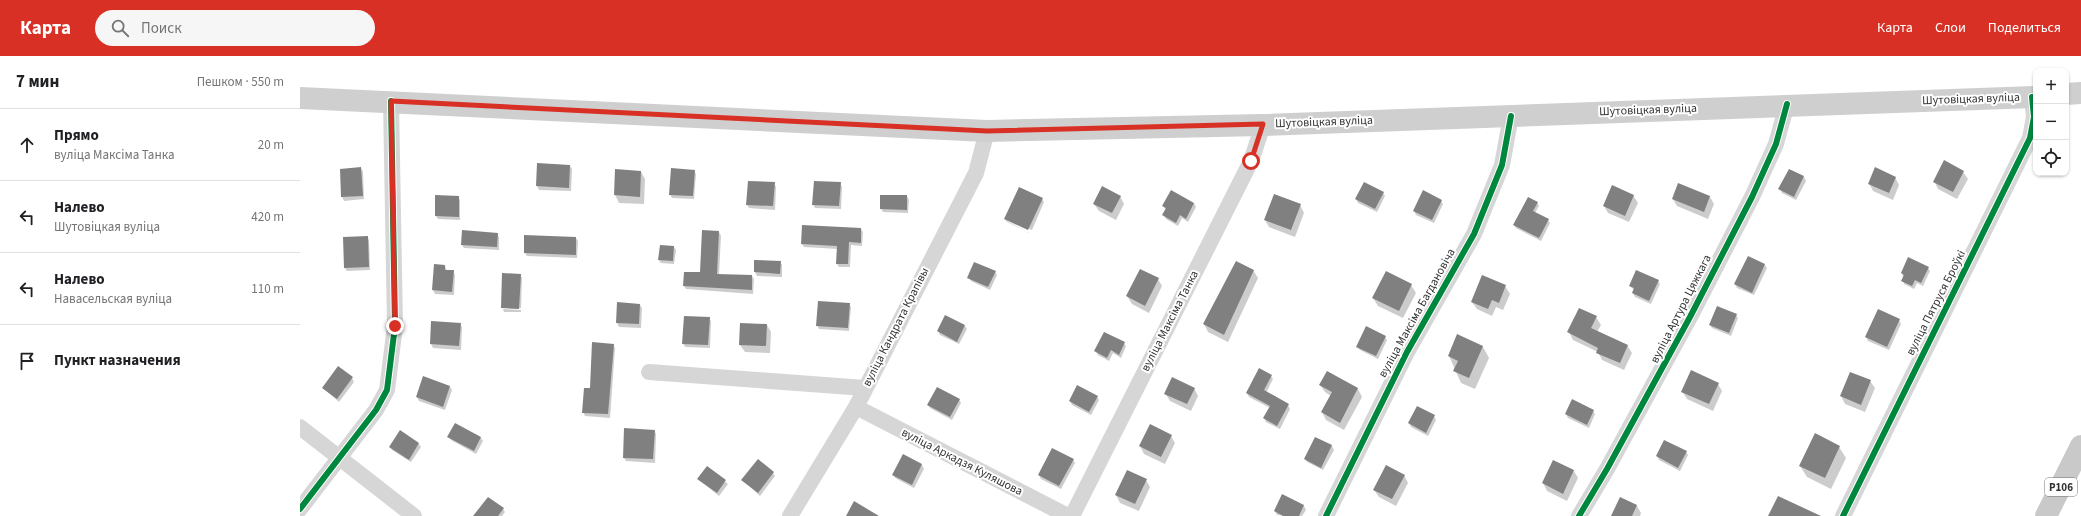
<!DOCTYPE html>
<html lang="ru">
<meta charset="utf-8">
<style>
body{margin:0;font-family:"Source Sans 3",sans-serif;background:#f6f6f6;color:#202124}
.controls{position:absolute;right:12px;top:12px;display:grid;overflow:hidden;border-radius:8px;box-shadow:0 1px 3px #0004}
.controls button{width:36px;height:36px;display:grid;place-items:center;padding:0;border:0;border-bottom:1px solid #e0e0e0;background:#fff;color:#202124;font:20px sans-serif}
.stop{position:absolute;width:12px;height:12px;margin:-9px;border:3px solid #d93025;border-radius:50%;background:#fff}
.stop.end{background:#d93025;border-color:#fff;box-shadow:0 1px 4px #0008}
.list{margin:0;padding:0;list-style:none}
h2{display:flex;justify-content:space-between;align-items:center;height:52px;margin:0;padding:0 16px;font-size:17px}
h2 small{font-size:13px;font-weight:400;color:#757577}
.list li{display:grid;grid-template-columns:26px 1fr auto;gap:12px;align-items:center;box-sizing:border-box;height:72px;padding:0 16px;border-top:1px solid #e0e0e0}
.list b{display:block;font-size:15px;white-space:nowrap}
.list p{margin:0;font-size:13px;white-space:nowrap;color:#757577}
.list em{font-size:13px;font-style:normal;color:#757577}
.icon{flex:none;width:22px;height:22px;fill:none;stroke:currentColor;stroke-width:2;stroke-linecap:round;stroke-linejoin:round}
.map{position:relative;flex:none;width:1781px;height:460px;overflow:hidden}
header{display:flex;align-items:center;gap:24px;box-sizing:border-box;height:56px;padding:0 20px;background:#d93025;color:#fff}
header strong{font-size:19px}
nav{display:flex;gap:22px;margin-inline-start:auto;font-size:14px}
.search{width:280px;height:36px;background:#f6f6f6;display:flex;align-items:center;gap:10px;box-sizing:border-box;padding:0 14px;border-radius:22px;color:#757577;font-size:15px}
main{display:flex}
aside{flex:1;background:#fff}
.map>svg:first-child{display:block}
.shadow{fill:#0003}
.building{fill:#808080}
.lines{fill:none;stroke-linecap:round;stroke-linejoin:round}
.street{stroke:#d6d6d6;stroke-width:16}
.secondary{stroke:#cfcfcf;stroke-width:22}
.primary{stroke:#c9c9c9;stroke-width:22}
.cycleway-casing{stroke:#fff;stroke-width:8}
.cycleway{stroke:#00873e;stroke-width:6}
.route{stroke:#d93025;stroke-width:5}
.labels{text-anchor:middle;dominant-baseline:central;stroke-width:4;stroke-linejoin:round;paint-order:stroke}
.shield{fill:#fff;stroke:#707070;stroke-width:1}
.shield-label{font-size:11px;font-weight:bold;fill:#323232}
.street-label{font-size:12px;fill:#323232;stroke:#fff}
</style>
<header>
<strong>Карта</strong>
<div class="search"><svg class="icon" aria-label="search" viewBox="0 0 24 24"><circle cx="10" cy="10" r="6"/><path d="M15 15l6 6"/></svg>Поиск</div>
<nav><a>Карта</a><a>Слои</a><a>Поделиться</a></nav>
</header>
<main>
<aside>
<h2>7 мин<small>Пешком · 550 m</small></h2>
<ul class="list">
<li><svg class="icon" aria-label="ahead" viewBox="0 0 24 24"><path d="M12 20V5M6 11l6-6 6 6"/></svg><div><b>Прямо</b><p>вуліца Максіма Танка</p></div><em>20 m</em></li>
<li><svg class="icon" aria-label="left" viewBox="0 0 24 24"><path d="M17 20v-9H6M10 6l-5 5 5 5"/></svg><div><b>Налево</b><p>Шутовіцкая вуліца</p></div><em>420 m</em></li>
<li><svg class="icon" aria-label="left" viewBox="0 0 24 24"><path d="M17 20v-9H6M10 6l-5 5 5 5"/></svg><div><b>Налево</b><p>Навасельская вуліца</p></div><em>110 m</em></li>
<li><svg class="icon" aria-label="arrive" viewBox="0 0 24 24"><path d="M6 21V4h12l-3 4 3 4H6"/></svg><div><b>Пункт назначения</b></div></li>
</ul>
</aside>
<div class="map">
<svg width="1781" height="460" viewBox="0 0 1781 460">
<rect width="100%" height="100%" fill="#fff"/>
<!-- shadow -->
<path class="shadow" d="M 238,108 L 270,110 L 272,113 L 271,135 L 239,134 L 237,130 Z
M 61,112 L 63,116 L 64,143 L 44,145 L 42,141 L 41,114 Z
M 316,114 L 341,116 L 345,123 L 344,148 L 319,147 L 315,139 Z
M 1489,114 L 1504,121 L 1506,125 L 1496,144 L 1482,137 L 1480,133 Z
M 394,115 L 396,118 L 394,143 L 372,142 L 370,138 Z
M 1663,116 L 1668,123 L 1657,143 L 1638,133 L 1634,125 Z
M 1595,121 L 1599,129 L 1593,144 L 1573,135 L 1569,127 Z
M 474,127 L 476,131 L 475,154 L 449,152 L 447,149 Z
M 540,127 L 542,131 L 541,153 L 515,152 L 513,148 Z
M 1083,137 L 1085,140 L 1077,156 L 1058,147 L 1056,143 Z
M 1333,139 L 1338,147 L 1329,166 L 1308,157 L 1304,150 Z
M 607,140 L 609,144 L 608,157 L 583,156 L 581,152 Z
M 820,140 L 824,148 L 816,164 L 799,155 L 794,148 Z
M 158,141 L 160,144 L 160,164 L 138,163 L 136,160 Z
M 1410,141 L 1414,148 L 1408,163 L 1377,150 L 1373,143 Z
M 742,143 L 744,146 L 732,174 L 707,163 L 707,165 L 730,177 L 707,166 L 705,163 Z
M 1141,145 L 1143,148 L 1134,167 L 1116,159 L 1114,155 Z
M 1237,146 L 1239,150 L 1235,157 L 1248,164 L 1250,167 L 1241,185 L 1216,172 L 1214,169 Z
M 894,147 L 896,151 L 888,166 L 882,162 L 878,170 L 866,163 L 864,159 L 866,154 L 863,150 Z
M 1000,149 L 1004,157 L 995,181 L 969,171 L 965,164 Z
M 561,173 L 563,176 L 562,190 L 551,189 L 550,211 L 539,211 L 537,208 L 538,193 L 504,191 L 502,188 Z
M 419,176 L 421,180 L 419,219 L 452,220 L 454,223 L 453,238 L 386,233 L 384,230 L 401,218 Z
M 197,178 L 199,181 L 199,194 L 164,192 L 162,189 Z
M 67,181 L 69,184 L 70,214 L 47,215 L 45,212 Z
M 276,182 L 278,185 L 277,202 L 227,200 L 225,197 Z
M 374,191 L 376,194 L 374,208 L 361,207 L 359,204 Z
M 455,205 L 480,206 L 482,209 L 482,221 L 457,220 L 455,216 Z
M 135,209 L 145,210 L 147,215 L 153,215 L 155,219 L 154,239 L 135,238 L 133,234 Z
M 1465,209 L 1467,212 L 1454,239 L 1437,232 L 1435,228 Z
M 1628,212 L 1630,215 L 1623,230 L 1617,227 L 1614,233 L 1604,228 L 1602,217 Z
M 953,214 L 958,222 L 928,286 L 908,276 L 904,268 Z
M 695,216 L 697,219 L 690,234 L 671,225 L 669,222 Z
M 203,218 L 220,218 L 222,222 L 221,252 L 202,252 Z
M 858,223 L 862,230 L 849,257 L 832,248 L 827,240 Z
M 1358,225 L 1360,228 L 1351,248 L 1335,241 L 1333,237 L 1334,234 L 1330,230 Z
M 1111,229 L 1116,237 L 1103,262 L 1078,250 L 1073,242 Z
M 1205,230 L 1210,238 L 1203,254 L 1196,251 L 1192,260 L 1177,253 L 1172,246 Z
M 318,247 L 340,249 L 342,252 L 341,272 L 319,271 L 317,267 Z
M 549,248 L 551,251 L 549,275 L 519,273 L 517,269 Z
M 203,253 L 221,254 L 221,256 L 204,256 Z
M 1436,259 L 1438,262 L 1431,280 L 1412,272 L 1410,269 Z
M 1296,261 L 1301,269 L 1297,276 L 1327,289 L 1332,297 L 1324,314 L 1302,304 L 1298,296 L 1273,284 L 1269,276 Z
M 409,262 L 411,265 L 410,292 L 385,291 L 383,287 Z
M 1599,264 L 1601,268 L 1589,294 L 1568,285 L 1566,281 Z
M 132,266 L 160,268 L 162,271 L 161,294 L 133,292 L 131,288 Z
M 467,269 L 471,276 L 470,297 L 445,296 L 440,289 Z
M 665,270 L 667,273 L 659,288 L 640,279 L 638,275 Z
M 1158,280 L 1183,291 L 1189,302 L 1175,333 L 1161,327 L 1149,300 Z
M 1085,281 L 1087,284 L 1078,303 L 1060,294 L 1057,291 Z
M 824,287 L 826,290 L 821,302 L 813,297 L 809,305 L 798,299 L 796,295 Z
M 313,289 L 315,292 L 310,362 L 285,360 L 283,356 Z
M 1027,316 L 1058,333 L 1062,341 L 1044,374 L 1026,364 L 1022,356 L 1031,340 L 1025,336 L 1020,329 Z
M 971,320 L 973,323 L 966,337 L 988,349 L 990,353 L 980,373 L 966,366 L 964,362 L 970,352 L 949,341 L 947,337 Z
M 52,322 L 54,326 L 39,346 L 23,332 Z
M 1570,325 L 1575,332 L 1565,356 L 1545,348 L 1541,340 Z
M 1418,328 L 1422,335 L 1413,355 L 1387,343 L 1382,335 Z
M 150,331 L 152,334 L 145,354 L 119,345 L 117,341 Z
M 894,332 L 898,340 L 891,355 L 870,345 L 865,337 Z
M 797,341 L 799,344 L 791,359 L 772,349 L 770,345 Z
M 659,343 L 661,347 L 652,364 L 630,352 L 628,349 Z
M 1293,355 L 1295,358 L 1289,372 L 1268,362 L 1266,358 Z
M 1134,360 L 1136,364 L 1128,380 L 1111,371 L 1109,367 Z
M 850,369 L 871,380 L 875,387 L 865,408 L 844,398 L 840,390 Z
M 354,374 L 356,378 L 355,407 L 326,405 L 324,402 Z
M 100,376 L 119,388 L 121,391 L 111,406 L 92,394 L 90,391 Z
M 149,381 L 181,382 L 183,385 L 176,398 L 151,384 Z
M 1016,382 L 1032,390 L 1034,394 L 1023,414 L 1007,406 L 1005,403 Z
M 1365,385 L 1386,396 L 1388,399 L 1380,415 L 1359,404 L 1357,400 Z
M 1539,391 L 1546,402 L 1531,433 L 1507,421 L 1500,410 Z
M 603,400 L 622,409 L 624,413 L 614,432 L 595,422 L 593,418 Z
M 773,404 L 775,407 L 761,433 L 741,423 L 739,419 Z
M 1254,405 L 1274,415 L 1278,422 L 1267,445 L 1247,435 L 1243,427 Z
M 407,411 L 428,428 L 419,440 L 398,423 Z
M 473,417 L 475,420 L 460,440 L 443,424 Z
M 1104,419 L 1108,427 L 1096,450 L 1079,441 L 1074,434 Z
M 846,424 L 850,431 L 839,455 L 820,447 L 816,439 Z
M 983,439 L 1004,450 L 1006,454 L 1002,460 L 977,459 L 975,455 Z
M 1321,442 L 1337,450 L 1341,457 L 1340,460 L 1312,460 Z
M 203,453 L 205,456 L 202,460 L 174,460 Z"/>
<!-- building -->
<path class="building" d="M 1644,104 L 1664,115 L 1653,136 L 1633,126 Z
M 237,107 L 270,109 L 269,132 L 236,130 Z
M 61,111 L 63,140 L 41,141 L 40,113 Z
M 1575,111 L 1596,121 L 1589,137 L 1568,128 Z
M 371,112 L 395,114 L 393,140 L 369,139 Z
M 315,113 L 341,115 L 340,141 L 314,139 Z
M 1489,113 L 1504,120 L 1494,141 L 1478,133 Z
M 448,125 L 475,126 L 473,150 L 446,149 Z
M 514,125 L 541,126 L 539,150 L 512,149 Z
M 1064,126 L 1084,136 L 1075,153 L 1055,143 Z
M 1378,127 L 1410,140 L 1404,156 L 1372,143 Z
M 1312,129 L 1334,139 L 1325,160 L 1303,150 Z
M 802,130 L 821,140 L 812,157 L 793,148 Z
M 719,131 L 743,142 L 728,174 L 704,163 Z
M 871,134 L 894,147 L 886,163 L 880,159 L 876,167 L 862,159 L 866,152 L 862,150 Z
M 1123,134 L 1142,144 L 1132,164 L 1113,155 Z
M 974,138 L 1001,148 L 991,174 L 964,164 Z
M 135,139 L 159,140 L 159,161 L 135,160 Z
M 580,139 L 607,139 L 607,154 L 580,153 Z
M 1228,141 L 1238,146 L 1233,155 L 1249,163 L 1239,182 L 1213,169 Z
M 502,169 L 561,172 L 561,187 L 549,186 L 548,208 L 536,208 L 537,190 L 501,188 Z
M 162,174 L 198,177 L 197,191 L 161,189 Z
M 402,174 L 419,175 L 417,218 L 452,219 L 452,234 L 383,230 L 384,216 L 400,216 Z
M 224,179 L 276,181 L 276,199 L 224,197 Z
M 68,180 L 69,211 L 44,212 L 43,181 Z
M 360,189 L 374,190 L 373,205 L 358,204 Z
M 1448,200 L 1465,208 L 1452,237 L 1434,228 Z
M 1608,201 L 1629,211 L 1621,227 L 1615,224 L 1612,230 L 1601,225 L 1604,219 L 1601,217 Z
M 454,204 L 481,205 L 480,218 L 454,216 Z
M 936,205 L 954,214 L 924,279 L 903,268 Z
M 674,206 L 696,215 L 688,231 L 667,222 Z
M 134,208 L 145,209 L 145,214 L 154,214 L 152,236 L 132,234 Z
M 840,213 L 859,222 L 845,250 L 826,240 Z
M 1336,214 L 1359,224 L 1349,245 L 1332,237 L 1334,232 L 1329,230 Z
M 1086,215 L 1112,228 L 1099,255 L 1072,242 Z
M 202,217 L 221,218 L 219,253 L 201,252 Z
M 1182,219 L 1206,229 L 1199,247 L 1192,244 L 1188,253 L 1171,246 Z
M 518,245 L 550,247 L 548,272 L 516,270 Z
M 317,246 L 340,248 L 339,268 L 316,267 Z
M 1417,250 L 1437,258 L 1429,277 L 1409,269 Z
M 1279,252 L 1297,260 L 1291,272 L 1328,289 L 1320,307 L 1296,297 L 1298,292 L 1267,276 Z
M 1578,253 L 1600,263 L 1587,291 L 1565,281 Z
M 645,259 L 665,269 L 657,286 L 637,275 Z
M 384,260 L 410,261 L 408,289 L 382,288 Z
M 131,265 L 161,267 L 159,290 L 130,288 Z
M 440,267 L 467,268 L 466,290 L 439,289 Z
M 1066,270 L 1086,280 L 1076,300 L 1056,291 Z
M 804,276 L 825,286 L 819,299 L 811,294 L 807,302 L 794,295 Z
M 1157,278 L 1183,290 L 1169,322 L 1153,315 L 1158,305 L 1148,300 Z
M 292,286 L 314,288 L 308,358 L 282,357 L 284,332 L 290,332 Z
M 38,310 L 53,321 L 37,343 L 22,332 Z
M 959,312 L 972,319 L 964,334 L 989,348 L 977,370 L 963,362 L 970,350 L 946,337 Z
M 1391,314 L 1419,327 L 1409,348 L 1381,336 Z
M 1027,315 L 1058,332 L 1040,367 L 1021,356 L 1032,336 L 1019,329 Z
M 1550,316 L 1571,324 L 1561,349 L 1540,340 Z
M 123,320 L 150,330 L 143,351 L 116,341 Z
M 872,321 L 895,332 L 887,348 L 864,338 Z
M 777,329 L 798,340 L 789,356 L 769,345 Z
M 637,331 L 660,343 L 650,361 L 627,349 Z
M 1272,343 L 1294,354 L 1287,369 L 1265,358 Z
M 1117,350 L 1135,359 L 1126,377 L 1108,367 Z
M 155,367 L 181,381 L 174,395 L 147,381 Z
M 850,368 L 872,379 L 861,401 L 839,390 Z
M 324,372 L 355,374 L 353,403 L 323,402 Z
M 100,374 L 119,387 L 109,404 L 89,391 Z
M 1515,377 L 1540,390 L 1525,422 L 1499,410 Z
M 1015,381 L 1032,389 L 1021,412 L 1004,403 Z
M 1364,384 L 1387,395 L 1378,412 L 1356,400 Z
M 752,392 L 774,403 L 759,430 L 738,419 Z
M 603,398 L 622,408 L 612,429 L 592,419 Z
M 458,403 L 474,416 L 458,437 L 441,424 Z
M 1253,404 L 1274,414 L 1263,438 L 1242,427 Z
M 1086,409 L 1105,419 L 1092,443 L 1073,434 Z
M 407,410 L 426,424 L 417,437 L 397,423 Z
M 827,414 L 847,423 L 835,448 L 815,439 Z
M 982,438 L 1004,449 L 999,460 L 983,460 L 974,455 Z
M 1478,440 L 1521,460 L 1468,460 Z
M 188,441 L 204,452 L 198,460 L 173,460 Z
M 1320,441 L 1337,449 L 1332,460 L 1311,460 Z
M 554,445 L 579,460 L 546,460 Z"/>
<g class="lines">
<!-- street -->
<path class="street" d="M 349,316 L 565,332
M 556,351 L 768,460
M 0,371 L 114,460
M 0,453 L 76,354 L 87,334 L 95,270 L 91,45
M 490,460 L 556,351 L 676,117 L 687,75
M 772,460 L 951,105 L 963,69
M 1026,460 L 1107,296 L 1174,178 L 1202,109 L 1211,60
M 1279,460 L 1307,413 L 1390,261 L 1452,141 L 1476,88 L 1487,48
M 1543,460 L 1730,82 L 1734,61 L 1732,41"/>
<!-- secondary -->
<path class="secondary" d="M 1766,38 L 1781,37
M 0,42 L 687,75 L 963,69 L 1736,41"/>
<!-- primary -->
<path class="primary" d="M 1746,460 L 1781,390"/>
<defs>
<path id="cycleway" d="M 0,453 L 76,354 L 87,334 L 95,270 L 91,45
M 1026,460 L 1107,296 L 1174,178 L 1202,109 L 1211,60
M 1279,460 L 1307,413 L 1390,261 L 1452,141 L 1476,88 L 1487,48
M 1543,460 L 1730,82 L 1734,61 L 1732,41"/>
</defs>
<!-- cycleway casing -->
<use href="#cycleway" class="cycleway-casing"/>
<!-- cycleway -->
<use href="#cycleway" class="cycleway"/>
</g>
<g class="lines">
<!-- route -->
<path class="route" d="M 95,270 L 91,45 L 687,75 L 963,68 L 951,105"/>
</g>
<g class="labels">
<!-- shield labels -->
<rect class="shield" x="1745" y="422" width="32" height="18" rx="3"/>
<g class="shield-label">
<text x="1761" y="431">Р106</text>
</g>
<!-- street labels -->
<g class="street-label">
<text transform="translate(1671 43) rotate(-2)">Шутовіцкая вуліца</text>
<text transform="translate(1348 54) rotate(-2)">Шутовіцкая вуліца</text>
<text transform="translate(1024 66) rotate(-2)">Шутовіцкая вуліца</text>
<text transform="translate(1636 247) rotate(-63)">вуліца Пятруся Броўкі</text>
<text transform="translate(1381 253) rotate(-63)">вуліца Артура Цяжкага</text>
<text transform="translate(1117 257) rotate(-61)">вуліца Максіма Багдановіча</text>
<text transform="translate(870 265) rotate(-63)">вуліца Максіма Танка</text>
<text transform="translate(596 271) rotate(-63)">вуліца Кандрата Крапівы</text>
<text transform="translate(662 406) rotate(27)">вуліца Аркадзя Куляшова</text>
</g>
</g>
</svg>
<div class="controls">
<button>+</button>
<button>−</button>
<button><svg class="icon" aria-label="locate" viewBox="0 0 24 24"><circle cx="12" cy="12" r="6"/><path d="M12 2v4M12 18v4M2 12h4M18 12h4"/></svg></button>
</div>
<div class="stop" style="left:951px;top:105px"></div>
<div class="stop end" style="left:95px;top:270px"></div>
</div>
</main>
